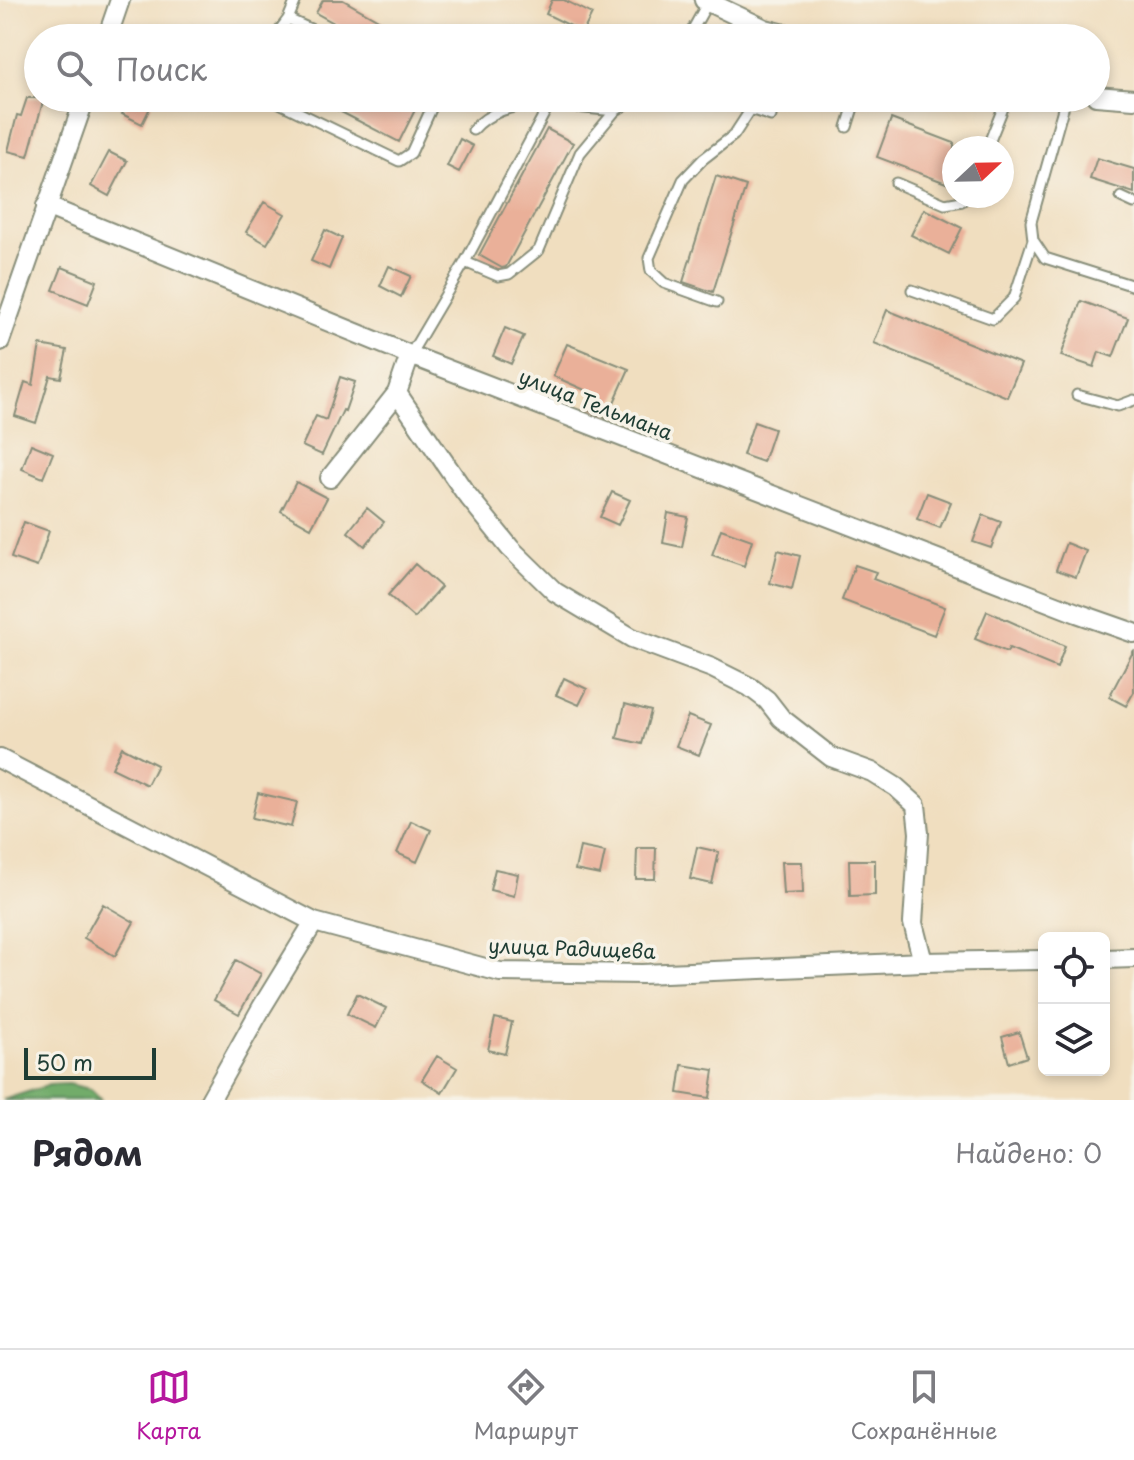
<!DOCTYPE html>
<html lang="ru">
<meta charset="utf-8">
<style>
body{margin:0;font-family:"Playpen Sans",sans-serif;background:#f7f7f7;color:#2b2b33}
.controls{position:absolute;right:24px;bottom:24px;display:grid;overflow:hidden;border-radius:12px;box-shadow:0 4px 12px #0003}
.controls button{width:72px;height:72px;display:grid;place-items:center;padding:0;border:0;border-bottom:2px solid #e1e1e2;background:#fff;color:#2b2b33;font:40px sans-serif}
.compass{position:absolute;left:942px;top:136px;width:72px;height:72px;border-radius:50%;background:#fff;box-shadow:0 4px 12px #0003;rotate:68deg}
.scale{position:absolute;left:24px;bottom:20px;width:132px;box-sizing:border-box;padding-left:8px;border:4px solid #1f3d34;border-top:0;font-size:22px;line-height:28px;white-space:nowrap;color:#1f3d34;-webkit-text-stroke:6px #f7f3e8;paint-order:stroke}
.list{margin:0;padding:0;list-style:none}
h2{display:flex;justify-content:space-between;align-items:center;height:104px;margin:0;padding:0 32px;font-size:34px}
h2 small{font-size:26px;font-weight:400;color:#7c7c81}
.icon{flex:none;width:44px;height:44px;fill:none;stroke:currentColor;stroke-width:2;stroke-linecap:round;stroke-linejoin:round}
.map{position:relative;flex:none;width:1134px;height:1100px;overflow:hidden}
.search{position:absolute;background:#fff;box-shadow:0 4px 12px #0003;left:24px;right:24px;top:24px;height:88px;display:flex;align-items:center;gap:20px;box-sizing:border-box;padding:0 28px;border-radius:44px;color:#7c7c81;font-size:30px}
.sheet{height:248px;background:#fff}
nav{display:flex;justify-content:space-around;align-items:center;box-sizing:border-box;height:112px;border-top:2px solid #e1e1e2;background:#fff;font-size:22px;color:#7c7c81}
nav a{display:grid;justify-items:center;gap:4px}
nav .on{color:#b5179e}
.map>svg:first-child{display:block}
.forest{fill:#72ac6b;stroke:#487450;stroke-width:2}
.building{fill:#eab099}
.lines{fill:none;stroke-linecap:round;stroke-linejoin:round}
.lane-casing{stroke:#888e7a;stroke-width:13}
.street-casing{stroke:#888e7a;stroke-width:22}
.lane{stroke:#fff;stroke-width:9}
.street{stroke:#fff;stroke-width:18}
.labels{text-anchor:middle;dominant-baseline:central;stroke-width:7;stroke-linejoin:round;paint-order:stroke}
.street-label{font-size:20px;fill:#1f3d34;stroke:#f7f3e8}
</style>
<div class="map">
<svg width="1134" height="1100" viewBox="0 0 1134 1100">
<rect width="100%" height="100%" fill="#f7f3e8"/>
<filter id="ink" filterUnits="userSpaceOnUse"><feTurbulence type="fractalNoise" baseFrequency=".0125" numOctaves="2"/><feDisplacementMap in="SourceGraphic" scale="16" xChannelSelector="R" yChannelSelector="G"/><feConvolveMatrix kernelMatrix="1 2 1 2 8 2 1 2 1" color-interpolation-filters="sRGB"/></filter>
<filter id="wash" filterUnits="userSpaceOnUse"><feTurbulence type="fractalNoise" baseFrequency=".006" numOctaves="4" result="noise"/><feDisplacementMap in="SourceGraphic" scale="32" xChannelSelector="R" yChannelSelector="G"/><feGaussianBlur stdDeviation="1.8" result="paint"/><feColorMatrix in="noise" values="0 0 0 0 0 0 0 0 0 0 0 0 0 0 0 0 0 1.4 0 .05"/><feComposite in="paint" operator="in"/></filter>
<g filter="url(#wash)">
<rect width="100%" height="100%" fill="#f0debf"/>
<!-- forest -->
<path class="forest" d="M 68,1084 L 90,1089 L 101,1100 L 3,1100 L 49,1085 Z"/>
<g id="blocks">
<!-- building -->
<path class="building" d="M 323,0 L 343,0 L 410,38 L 361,38 L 316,13 Z
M 552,0 L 564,0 L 592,14 L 583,32 L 546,14 Z
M 27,98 L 44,98 L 28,156 L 8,151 L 17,115 L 21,116 Z
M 130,98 L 155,98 L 142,124 L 122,114 Z
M 314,98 L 401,98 L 417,106 L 399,142 Z
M 891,119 L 954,143 L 954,186 L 877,157 Z
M 547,129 L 573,143 L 506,267 L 502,268 L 479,255 Z
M 460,139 L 473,146 L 459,172 L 447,166 Z
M 109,152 L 127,161 L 109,196 L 91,186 Z
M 1097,158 L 1134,169 L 1134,193 L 1090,179 Z
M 716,176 L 746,186 L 713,292 L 683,282 Z
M 264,202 L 285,214 L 267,244 L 246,232 Z
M 924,209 L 962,228 L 949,254 L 911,235 Z
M 325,230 L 342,238 L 329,269 L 311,261 Z
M 389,266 L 411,276 L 401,297 L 380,286 Z
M 62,267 L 97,281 L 88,304 L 53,290 Z
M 1081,301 L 1128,318 L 1113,357 L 1099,352 L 1094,367 L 1061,356 Z
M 887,310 L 1021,364 L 1007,397 L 874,343 Z
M 505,328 L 524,336 L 511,364 L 493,356 Z
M 567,344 L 629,369 L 607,418 L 587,410 L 594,394 L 553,376 Z
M 40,345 L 67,350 L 61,378 L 50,376 L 36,423 L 15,416 L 25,382 L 33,385 Z
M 340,377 L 355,382 L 345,411 L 343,410 L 322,455 L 302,446 L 316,416 L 326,420 Z
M 754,422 L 774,429 L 763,462 L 743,455 Z
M 31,444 L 53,453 L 43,478 L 22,469 Z
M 296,482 L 327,498 L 311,528 L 281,511 Z
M 612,492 L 630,500 L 618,525 L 600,517 Z
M 927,493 L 951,502 L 940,528 L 917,519 Z
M 367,508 L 384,522 L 365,546 L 348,532 Z
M 668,513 L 688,517 L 682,547 L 663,543 Z
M 983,515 L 1001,522 L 991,548 L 973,542 Z
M 24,522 L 49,531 L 37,567 L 11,558 Z
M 721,529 L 752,540 L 744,566 L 712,555 Z
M 1066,543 L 1086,551 L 1076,577 L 1056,570 Z
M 778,550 L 800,556 L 792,589 L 770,583 Z
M 415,564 L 441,587 L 414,618 L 388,595 Z
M 855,565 L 876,572 L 873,579 L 945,607 L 934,635 L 842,600 Z
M 987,611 L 1065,646 L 1057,668 L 1009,648 L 1007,652 L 975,639 Z
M 1134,650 L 1134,692 L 1126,706 L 1109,697 Z
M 564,678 L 587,689 L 579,705 L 556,695 Z
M 625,704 L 651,711 L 642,744 L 617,738 Z
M 688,716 L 711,725 L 699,755 L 676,746 Z
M 122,747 L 157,765 L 147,785 L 112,768 Z
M 258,793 L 297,802 L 291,827 L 252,818 Z
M 411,821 L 431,830 L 417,862 L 397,853 Z
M 580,847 L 605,852 L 600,875 L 575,870 Z
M 697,847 L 719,852 L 712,884 L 690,879 Z
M 637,848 L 656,848 L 655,879 L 636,879 Z
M 849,860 L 875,860 L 875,895 L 850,896 Z
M 781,862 L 802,862 L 803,893 L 783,894 Z
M 495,869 L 518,874 L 514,896 L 490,890 Z
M 103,904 L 134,922 L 115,956 L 84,938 Z
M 236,960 L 261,974 L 239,1014 L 214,1000 Z
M 357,994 L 386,1008 L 376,1028 L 347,1014 Z
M 495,1018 L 512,1022 L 505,1054 L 488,1050 Z
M 1019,1032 L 1027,1057 L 1009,1063 L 1002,1037 Z
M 437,1056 L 457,1068 L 442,1093 L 422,1080 Z
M 682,1065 L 714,1070 L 710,1098 L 678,1093 Z"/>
</g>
</g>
<g filter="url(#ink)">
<use href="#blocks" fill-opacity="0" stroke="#888e7a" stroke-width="2"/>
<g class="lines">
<defs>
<path id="lane" d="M 288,19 L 330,38
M 274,38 L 288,19 L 296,0
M 688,38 L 708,2
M 269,98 L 399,161 L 411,153 L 436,98
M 544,98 L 576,107 L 615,111 L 636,98
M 717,98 L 771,116
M 1066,98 L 1031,222 L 1033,240 L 1045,258 L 1134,286
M 847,127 L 856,98
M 473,130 C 494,106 522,106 551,101
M 987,148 L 1007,98
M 896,183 L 945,204 L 962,201 L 965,196
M 1121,197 L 1134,203
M 465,262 L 498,276 L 509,274 L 539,250 L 580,153 L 615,111
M 912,290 L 993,319 L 1014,298 L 1033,240
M 717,302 L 664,283 L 651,271 L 649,258 L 683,180 L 703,159 L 734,135 L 751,109
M 410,355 L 465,262 L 551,101
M 1077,395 L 1118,406 L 1134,400"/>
<path id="street" d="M 704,0 L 765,29 L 800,38
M 107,38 L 120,0
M 1096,96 L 1134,99
M 46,206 L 410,355 L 1077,613 L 1134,633
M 0,341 L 85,98
M 397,393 L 464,491 L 510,548 L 555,592 L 632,638 L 712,668 L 750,687 L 767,700 L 781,718 L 831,757 L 872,772 L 896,787 L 916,805 L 919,833 L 913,923 L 923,962
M 330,478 L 397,393 L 410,355
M 0,759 L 314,922 L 500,972 L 642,974 L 923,962 L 1044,960
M 1104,959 L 1134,958
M 210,1100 L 262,1007 L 314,922"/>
</defs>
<!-- lane casing -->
<use href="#lane" class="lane-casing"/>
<!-- street casing -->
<use href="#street" class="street-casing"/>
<!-- lane -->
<use href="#lane" class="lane"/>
<!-- street -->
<use href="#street" class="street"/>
</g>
</g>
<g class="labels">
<!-- street labels -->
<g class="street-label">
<text transform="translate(596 404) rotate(21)">улица Тельмана</text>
<text transform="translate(572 948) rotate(2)">улица Радищева</text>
</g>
</g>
</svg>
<div class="controls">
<button><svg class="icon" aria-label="locate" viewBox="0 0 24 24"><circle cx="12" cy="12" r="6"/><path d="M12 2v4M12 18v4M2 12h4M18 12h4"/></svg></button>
<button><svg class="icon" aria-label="layers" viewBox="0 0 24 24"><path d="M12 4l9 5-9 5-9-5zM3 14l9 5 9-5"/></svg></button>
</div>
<svg class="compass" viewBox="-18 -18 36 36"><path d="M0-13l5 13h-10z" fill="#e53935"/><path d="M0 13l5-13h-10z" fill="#7c7c81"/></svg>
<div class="scale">50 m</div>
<div class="search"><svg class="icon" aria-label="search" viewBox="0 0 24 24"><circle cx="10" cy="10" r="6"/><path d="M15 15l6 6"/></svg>Поиск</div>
</div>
<section class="sheet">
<h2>Рядом<small>Найдено: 0</small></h2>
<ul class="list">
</ul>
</section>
<nav>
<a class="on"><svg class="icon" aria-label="map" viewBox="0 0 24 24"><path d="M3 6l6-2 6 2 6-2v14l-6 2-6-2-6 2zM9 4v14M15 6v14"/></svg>Карта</a>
<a><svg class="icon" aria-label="directions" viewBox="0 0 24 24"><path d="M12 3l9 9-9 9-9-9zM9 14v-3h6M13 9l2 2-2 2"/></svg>Маршрут</a>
<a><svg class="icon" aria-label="saved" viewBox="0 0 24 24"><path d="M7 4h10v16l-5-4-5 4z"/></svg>Сохранённые</a>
</nav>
